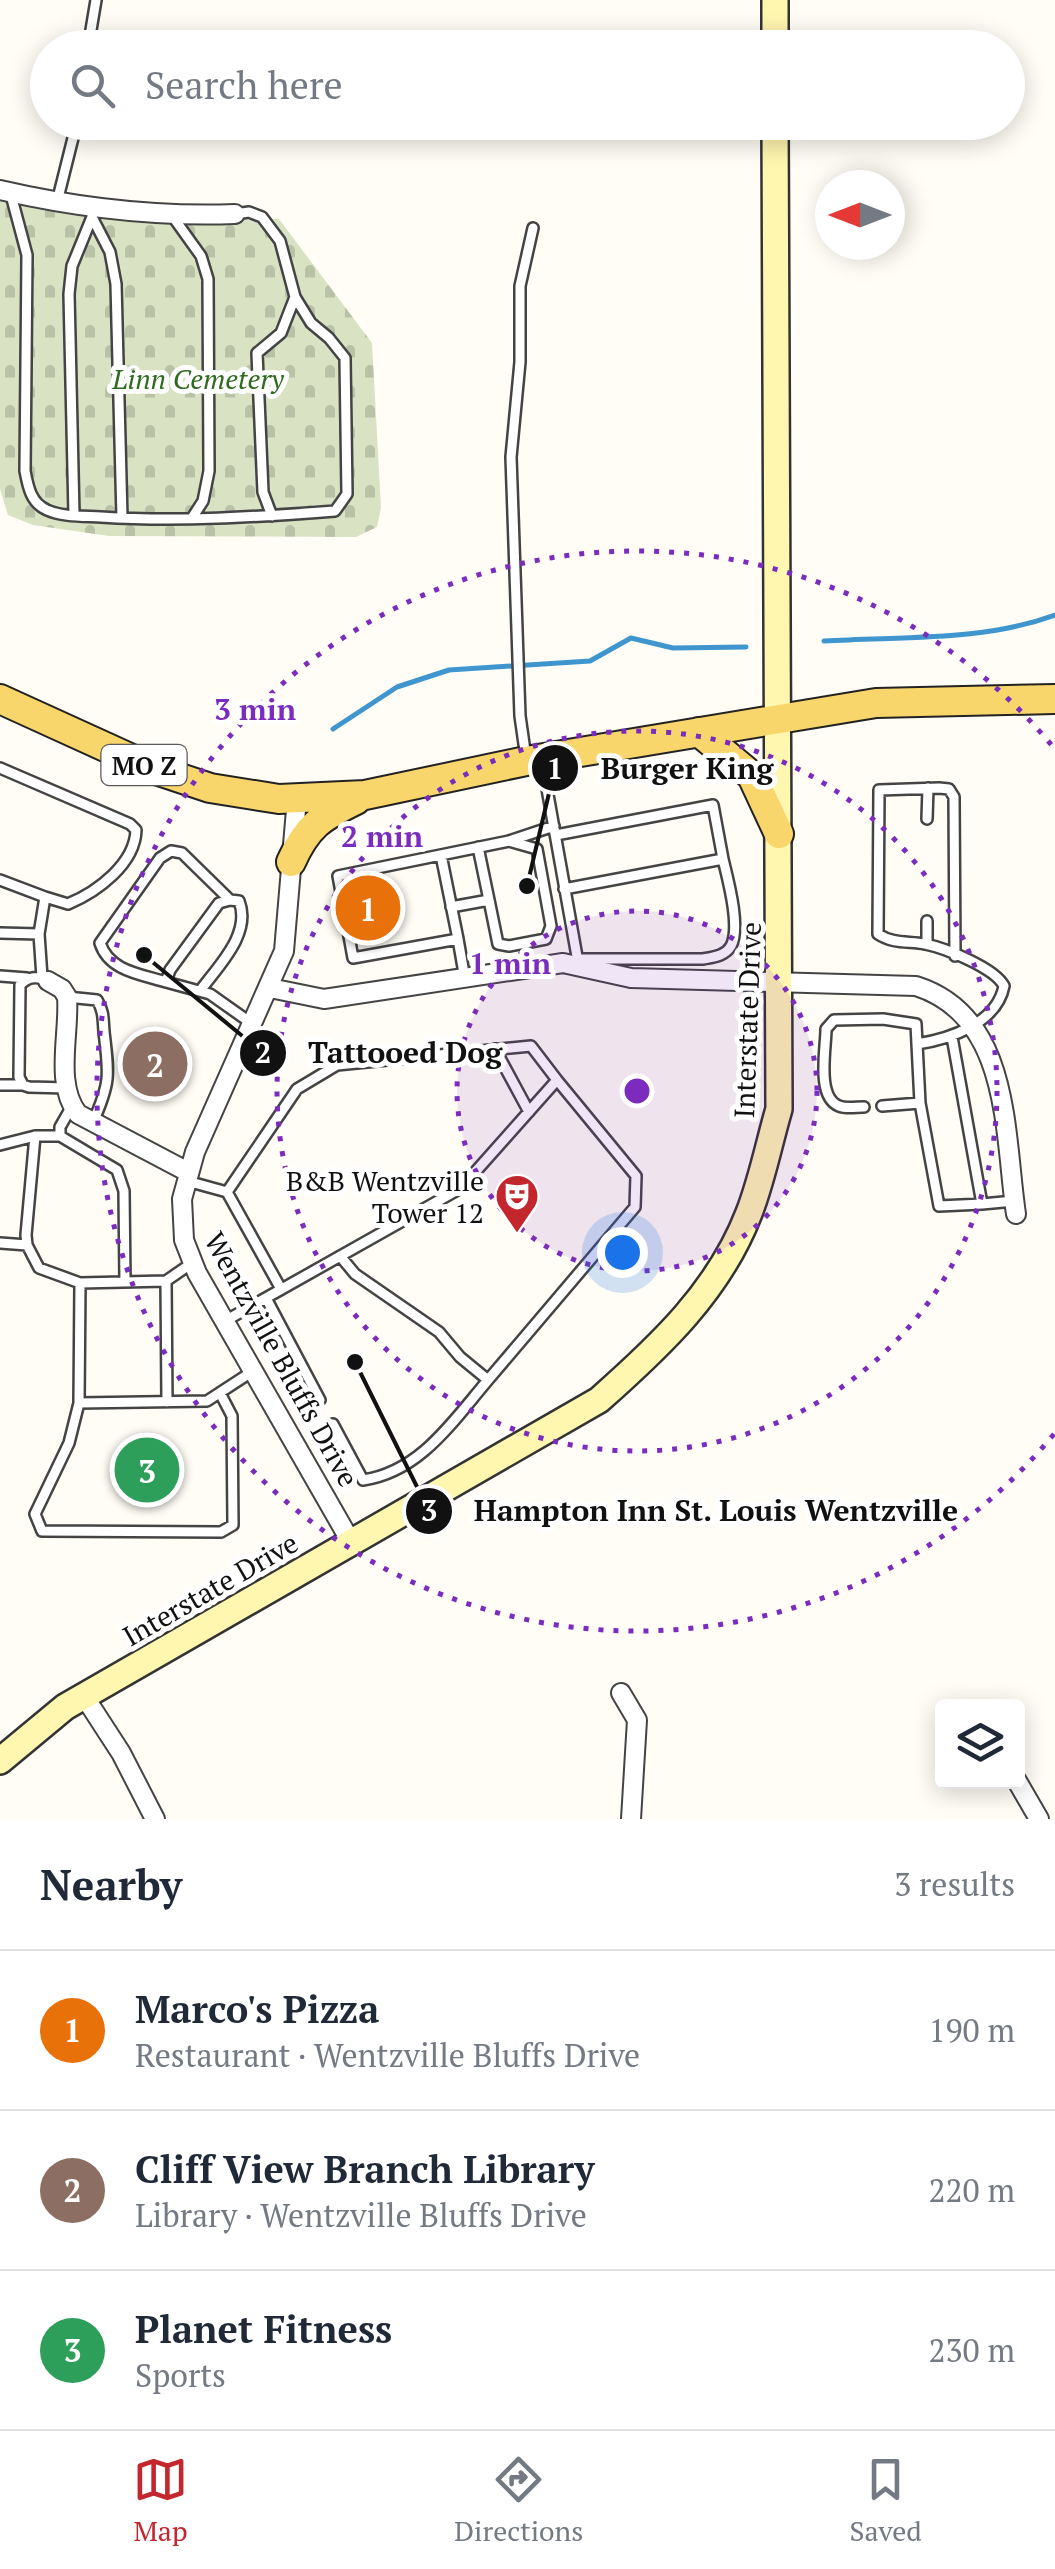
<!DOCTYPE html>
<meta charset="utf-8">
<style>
body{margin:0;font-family:"PT Serif",serif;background:#f6f6f7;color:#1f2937}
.controls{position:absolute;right:30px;bottom:30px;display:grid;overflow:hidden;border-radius:10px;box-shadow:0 5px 25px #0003}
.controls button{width:90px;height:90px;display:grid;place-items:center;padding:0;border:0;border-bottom:2px solid #e0e1e3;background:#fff;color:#1f2937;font:50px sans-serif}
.compass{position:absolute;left:815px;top:170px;width:90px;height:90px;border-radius:50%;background:#fff;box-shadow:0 5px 25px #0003;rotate:270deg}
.you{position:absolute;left:622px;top:1252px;width:35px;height:35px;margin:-25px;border:8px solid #fff;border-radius:50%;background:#1a73e8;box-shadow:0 0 0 15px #1a73e833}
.badge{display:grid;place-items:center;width:65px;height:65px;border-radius:50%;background:#c4262e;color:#fff;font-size:32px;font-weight:700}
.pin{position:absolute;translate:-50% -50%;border:5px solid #fff;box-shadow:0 2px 10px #0006}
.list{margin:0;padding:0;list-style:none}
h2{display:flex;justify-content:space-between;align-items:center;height:130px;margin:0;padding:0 40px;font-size:42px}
h2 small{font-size:32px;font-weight:400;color:#747a83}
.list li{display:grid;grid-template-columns:65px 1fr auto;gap:30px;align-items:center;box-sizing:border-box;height:160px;padding:0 40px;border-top:2px solid #e0e1e3}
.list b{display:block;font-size:38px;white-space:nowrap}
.list p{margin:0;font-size:32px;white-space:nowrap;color:#747a83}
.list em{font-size:32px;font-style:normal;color:#747a83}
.icon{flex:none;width:55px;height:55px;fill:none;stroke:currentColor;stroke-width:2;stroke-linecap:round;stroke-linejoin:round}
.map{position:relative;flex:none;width:1055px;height:1819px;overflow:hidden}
.search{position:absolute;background:#fff;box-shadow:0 5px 25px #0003;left:30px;right:30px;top:30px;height:110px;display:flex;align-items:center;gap:25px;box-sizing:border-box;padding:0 35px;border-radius:55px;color:#747a83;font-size:38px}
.sheet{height:610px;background:#fff}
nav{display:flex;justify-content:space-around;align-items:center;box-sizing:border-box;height:140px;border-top:2px solid #e0e1e3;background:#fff;font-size:28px;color:#747a83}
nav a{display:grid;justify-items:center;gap:5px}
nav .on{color:#c4262e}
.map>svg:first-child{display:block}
.cemetery{fill:url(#cemetery-stones)}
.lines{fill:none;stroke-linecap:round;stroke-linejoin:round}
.stream{stroke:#3f96cf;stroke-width:5}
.lane-casing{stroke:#444;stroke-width:14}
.street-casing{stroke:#444;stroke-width:22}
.secondary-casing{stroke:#333;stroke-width:30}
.primary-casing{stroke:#222;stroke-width:32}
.lane{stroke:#fff;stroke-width:9}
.street{stroke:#fff;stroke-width:18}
.secondary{stroke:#fff6b0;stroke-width:25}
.primary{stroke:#f9d66b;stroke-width:28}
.ring{fill:none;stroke:#7b2cbf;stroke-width:5;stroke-dasharray:5 10}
.labels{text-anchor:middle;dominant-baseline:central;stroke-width:10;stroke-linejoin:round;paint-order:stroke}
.shield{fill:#fff;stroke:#585858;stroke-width:2.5}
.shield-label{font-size:25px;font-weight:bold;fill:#111}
.park-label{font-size:28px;font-style:italic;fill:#2f6b1f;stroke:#fff}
.street-label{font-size:28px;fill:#111;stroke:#fff}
.poi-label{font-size:28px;fill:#111;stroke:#fff;text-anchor:end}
.centre{fill:#7b2cbf;stroke:#fff;stroke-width:5}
.ring-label{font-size:30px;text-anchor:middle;font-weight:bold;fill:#7b2cbf;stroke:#fff;stroke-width:10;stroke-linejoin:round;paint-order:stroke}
.leader{fill:none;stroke:#111;stroke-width:4}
.callout-dot{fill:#111;stroke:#fff;stroke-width:4}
.mark-label{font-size:30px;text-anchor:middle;font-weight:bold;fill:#fff}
.callout-label{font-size:30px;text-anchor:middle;font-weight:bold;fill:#111;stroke:#fff;stroke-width:10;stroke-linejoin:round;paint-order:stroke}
</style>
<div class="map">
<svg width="1055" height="1819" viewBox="0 0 1055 1819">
<defs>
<pattern id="cemetery-stones" width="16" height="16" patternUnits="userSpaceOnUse" patternTransform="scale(2.5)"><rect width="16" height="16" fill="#d9e3c4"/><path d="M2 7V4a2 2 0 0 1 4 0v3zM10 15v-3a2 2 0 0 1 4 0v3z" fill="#b9c2a7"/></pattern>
</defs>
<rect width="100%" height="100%" fill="#fffdf5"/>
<!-- cemetery -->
<path class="cemetery" d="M 0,199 L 154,221 L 279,219 L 372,343 L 381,508 L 377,527 L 356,537 L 109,536 L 33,525 L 8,515 L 0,489 Z"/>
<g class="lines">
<!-- stream -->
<path class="stream" d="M 824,641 C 902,636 981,642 1055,615
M 333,729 L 397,687 L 449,670 L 590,661 L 631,638 L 673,648 L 746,647"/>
<defs>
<path id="lane" d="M 88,48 L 96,0
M 11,195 L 27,255 L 25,471 C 28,487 31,503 47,510 C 62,517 84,516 101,517 C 178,522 257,517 335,511 L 347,494 L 345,358 L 329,338 L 311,323 L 295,297 L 280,241 L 262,217 L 249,212 L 235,214
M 57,202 L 77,122
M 92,208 L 92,217 L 110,252 L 116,284 L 122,518
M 173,217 L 201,256 L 208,279 L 209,471 L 203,501 L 192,518
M 74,515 L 69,294 L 72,266 L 92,217
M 272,516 L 263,492 L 257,353 L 281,333 L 295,297
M 526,758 L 520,716 L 511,457 L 520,362 L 520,286 L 533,228
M 542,761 L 578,962
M 0,768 L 130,824 L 136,830 C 135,864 97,892 68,904 L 45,897 L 39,934
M 927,819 L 928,788
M 556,835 L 713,805 L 723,859 L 564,889
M 441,855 L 458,939
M 0,880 L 45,897
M 489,900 L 498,944 L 509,946 L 546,939 L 551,926 L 537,849 L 509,841
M 451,907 L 489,900 L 478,847
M 0,933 L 39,934 L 42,977
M 927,944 L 927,921
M 577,959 L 703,959 C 714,957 725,956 731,946 C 741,927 728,880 723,859
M 0,976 L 27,978
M 465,979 L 458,939 L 353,958 L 338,876 L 509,841 L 554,826
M 48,981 C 39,976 28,976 20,985 L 19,1077 L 23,1085 L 29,1087 L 67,1088
M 166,982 C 140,974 109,971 100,943 L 160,858 L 171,851 L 182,853 L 230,900
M 200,991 C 218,966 252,934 239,901 L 230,900 L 219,903 L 170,970 L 166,982 L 210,994 L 251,1023
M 67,997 L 97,1000 C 104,1011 103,1020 104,1032 C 109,1074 111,1082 93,1122
M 917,1044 L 920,1103 L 939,1206 L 982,1204 L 952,1037
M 495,1049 L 529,1112
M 0,1085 L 23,1085
M 72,1106 L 60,1127 L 60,1136 L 35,1136 L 26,1235 L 27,1245 L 39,1268 L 80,1283
M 882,1106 L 920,1103
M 864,1107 C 856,1107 846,1109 839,1106 C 816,1097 826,1049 826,1029 L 834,1020 L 883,1019 L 916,1024 L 917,1044 C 950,1039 997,1023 1004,986 C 995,968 945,948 925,944 C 908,941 893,944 878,934 L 879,790 L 939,788 L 949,789 L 954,797 L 955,956
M 60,1136 L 117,1170 L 124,1191 L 125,1282
M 0,1145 L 35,1136
M 187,1181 L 227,1192
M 982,1204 L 1014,1201
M 0,1243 L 27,1245
M 340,1256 L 355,1274 L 439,1332 L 460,1357 L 488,1380 L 635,1207 L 636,1176 L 557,1080
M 192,1263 L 166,1281 L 80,1283 L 79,1403 L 207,1401 L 253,1371
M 166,1281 L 167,1402
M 266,1298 L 320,1400
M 225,1321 L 461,1188 L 557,1080 L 531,1046 L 337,1065 L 297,1089 L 227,1192 L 281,1289
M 79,1403 L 69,1443 L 35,1514 L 42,1531 L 221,1532 L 233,1525 L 232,1416 L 220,1393
M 333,1424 L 363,1480 C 420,1472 453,1421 488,1380"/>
<path id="street" d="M 0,190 C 78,208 155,217 235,214
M 297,798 L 284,951 L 195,1152 L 182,1199 L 184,1240 L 197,1273 L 351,1542
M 48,981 L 62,989 L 67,997 C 70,1033 54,1084 78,1114 L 188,1172
M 270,988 L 324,999 L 563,963 L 631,978 L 916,986 C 1011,1016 1004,1133 1016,1214
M 621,1693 L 637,1720 L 631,1819
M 84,1696 L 121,1753 L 155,1819
M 1017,1781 L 1039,1819"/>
<path id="secondary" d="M 775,0 L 775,48
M 0,1761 L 65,1707 L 599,1400 C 660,1346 719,1291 749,1213 C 762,1180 769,1143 779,1109 L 775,122"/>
<path id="primary" d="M 0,699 L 156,770 L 210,788 L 279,799 L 365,795 L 526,761 L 876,703 L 1055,699
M 699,732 L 752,776 L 779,834
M 291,862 C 307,826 321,817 356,800"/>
</defs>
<!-- lane casing -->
<use href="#lane" class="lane-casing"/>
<!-- street casing -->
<use href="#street" class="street-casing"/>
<!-- secondary casing -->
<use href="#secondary" class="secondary-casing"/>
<!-- primary casing -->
<use href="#primary" class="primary-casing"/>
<!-- lane -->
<use href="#lane" class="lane"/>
<!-- street -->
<use href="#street" class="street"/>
<!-- secondary -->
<use href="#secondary" class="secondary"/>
<!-- primary -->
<use href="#primary" class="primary"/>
</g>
<!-- distance rings -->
<circle cx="637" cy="1091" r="180" fill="#7b2cbf" fill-opacity=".12"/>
<g class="ring">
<circle cx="637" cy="1091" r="180"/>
<circle cx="637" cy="1091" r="360"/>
<path d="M1054 1434A540 540 0 1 1 1054 748"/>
</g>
<!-- icons -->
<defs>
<symbol id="theatre-pin" viewBox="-11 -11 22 30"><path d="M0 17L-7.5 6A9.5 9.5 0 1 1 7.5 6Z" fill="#c4262e" stroke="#fff"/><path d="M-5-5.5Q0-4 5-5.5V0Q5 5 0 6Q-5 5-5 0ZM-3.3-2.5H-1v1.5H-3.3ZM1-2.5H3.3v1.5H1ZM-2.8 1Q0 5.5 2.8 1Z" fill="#fff"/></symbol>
</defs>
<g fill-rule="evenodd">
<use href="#theatre-pin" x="492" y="1171" width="50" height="68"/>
</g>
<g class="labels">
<!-- shield labels -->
<rect class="shield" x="101.5" y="745" width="85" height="40" rx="8"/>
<g class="shield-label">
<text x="144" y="765">MO Z</text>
</g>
<!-- park labels -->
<g class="park-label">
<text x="198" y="378">Linn Cemetery</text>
</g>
<!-- street labels -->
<g class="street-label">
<text transform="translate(747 1020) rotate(-88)">Interstate Drive</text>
<text transform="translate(282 1359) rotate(61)">Wentzville Bluffs Drive</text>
<text transform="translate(210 1589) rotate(-30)">Interstate Drive</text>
</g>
<!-- poi labels -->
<g class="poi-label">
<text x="484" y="1180">B&amp;B Wentzville<tspan x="484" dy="32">Tower 12</tspan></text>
</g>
</g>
<circle cx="637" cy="1091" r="15" class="centre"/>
<g class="ring-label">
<text x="255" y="720">3 min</text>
<text x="382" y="847">2 min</text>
<text x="510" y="974">1 min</text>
</g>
<!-- callouts -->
<path class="leader" d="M527 886L555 768M144 955L263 1053M355 1362L429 1511"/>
<g class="callout-dot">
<circle cx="527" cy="886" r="10"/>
<circle cx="144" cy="955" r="10"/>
<circle cx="355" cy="1362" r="10"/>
<circle cx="555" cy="768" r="25"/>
<circle cx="263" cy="1053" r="25"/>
<circle cx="429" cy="1511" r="25"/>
</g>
<g class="mark-label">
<text x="555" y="779">1</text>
<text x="263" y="1063">2</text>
<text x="429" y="1521">3</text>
</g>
<g class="callout-label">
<text x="687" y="779">Burger King</text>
<text x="405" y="1063">Tattooed Dog</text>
<text x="716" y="1521">Hampton Inn St. Louis Wentzville</text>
</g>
</svg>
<div class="controls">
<button><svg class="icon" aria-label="layers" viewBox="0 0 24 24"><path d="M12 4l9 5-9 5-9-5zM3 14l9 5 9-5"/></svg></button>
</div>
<svg class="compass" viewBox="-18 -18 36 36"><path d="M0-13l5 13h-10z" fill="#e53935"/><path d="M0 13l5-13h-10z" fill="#747a83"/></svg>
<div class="you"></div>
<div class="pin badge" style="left:368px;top:908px;background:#e8710a">1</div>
<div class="pin badge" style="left:155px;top:1064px;background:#8d6e63">2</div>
<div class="pin badge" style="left:147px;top:1470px;background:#2e9e5b">3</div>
<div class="search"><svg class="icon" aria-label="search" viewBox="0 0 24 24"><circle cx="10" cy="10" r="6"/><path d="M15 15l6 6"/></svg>Search here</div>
</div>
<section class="sheet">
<h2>Nearby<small>3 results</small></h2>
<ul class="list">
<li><span class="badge" style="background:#e8710a">1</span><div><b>Marco's Pizza</b><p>Restaurant · Wentzville Bluffs Drive</p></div><em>190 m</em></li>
<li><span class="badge" style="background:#8d6e63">2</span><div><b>Cliff View Branch Library</b><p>Library · Wentzville Bluffs Drive</p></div><em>220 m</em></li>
<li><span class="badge" style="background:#2e9e5b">3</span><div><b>Planet Fitness</b><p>Sports</p></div><em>230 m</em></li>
</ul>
</section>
<nav>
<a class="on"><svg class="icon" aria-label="map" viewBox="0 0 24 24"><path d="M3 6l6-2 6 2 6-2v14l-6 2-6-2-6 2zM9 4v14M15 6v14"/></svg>Map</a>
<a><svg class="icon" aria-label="directions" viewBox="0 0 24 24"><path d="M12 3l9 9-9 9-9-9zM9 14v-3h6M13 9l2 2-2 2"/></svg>Directions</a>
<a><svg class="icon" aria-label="saved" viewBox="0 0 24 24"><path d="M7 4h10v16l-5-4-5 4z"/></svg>Saved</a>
</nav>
